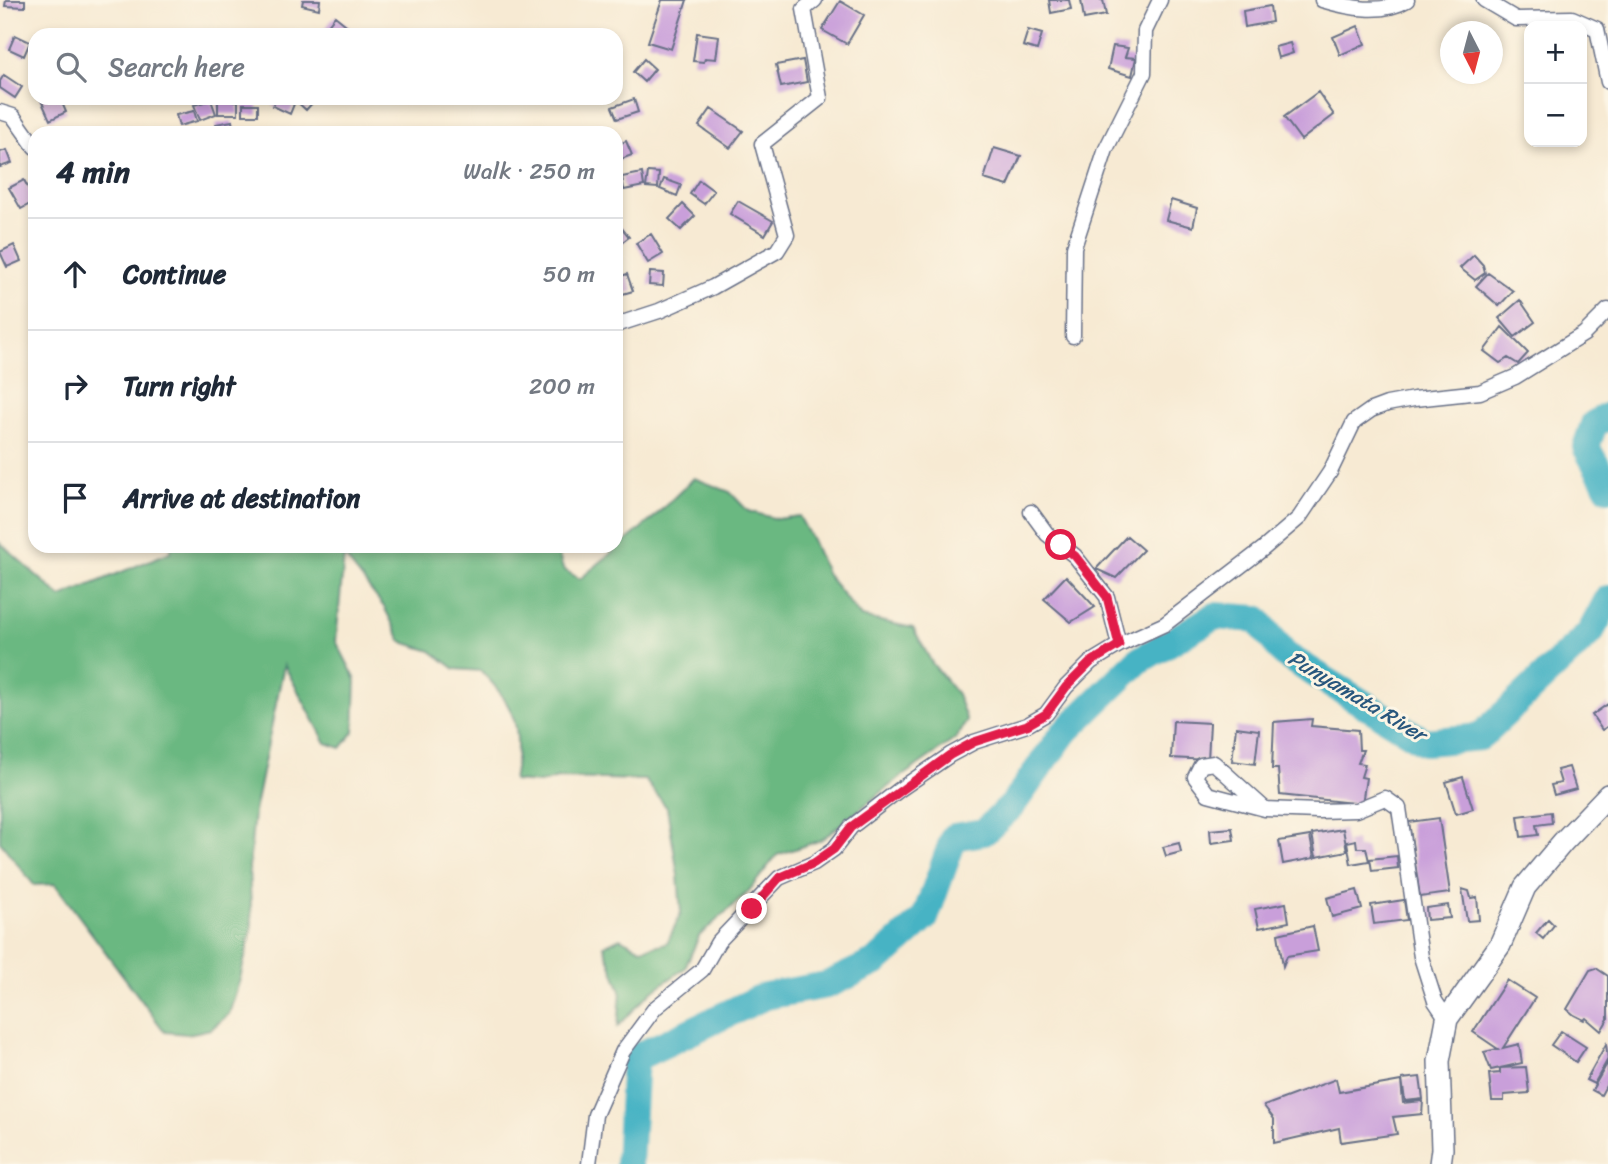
<!DOCTYPE html>
<meta charset="utf-8">
<style>
body{margin:0;font-family:Sriracha,sans-serif;background:#f6f6f7;color:#1f2937}
.controls{position:absolute;right:21px;top:21px;display:grid;overflow:hidden;border-radius:14px;box-shadow:0 4px 10px #0003}
.controls button{width:63px;height:63px;display:grid;place-items:center;padding:0;border:0;border-bottom:2px solid #e0e1e3;background:#fff;color:#1f2937;font:35px sans-serif}
.compass{position:absolute;left:1440px;top:21px;width:63px;height:63px;border-radius:50%;background:#fff;box-shadow:0 4px 10px #0003;rotate:174deg}
.stop{position:absolute;width:21px;height:21px;margin:-16px;border:5px solid #e11d48;border-radius:50%;background:#fff}
.stop.end{background:#e11d48;border-color:#fff;box-shadow:0 2px 7px #0008}
.list{margin:0;padding:0;list-style:none}
h2{display:flex;justify-content:space-between;align-items:center;height:91px;margin:0;padding:0 28px;font-size:30px}
h2 small{font-size:23px;font-weight:400;color:#747a83}
.list li{display:grid;grid-template-columns:46px 1fr auto;gap:21px;align-items:center;box-sizing:border-box;height:112px;padding:0 28px;border-top:2px solid #e0e1e3}
.list b{display:block;font-size:26px;white-space:nowrap}
.list em{font-size:23px;font-style:normal;color:#747a83}
.icon{flex:none;width:38px;height:38px;fill:none;stroke:currentColor;stroke-width:2;stroke-linecap:round;stroke-linejoin:round}
.map{position:relative;flex:none;width:1608px;height:1164px;overflow:hidden}
.search{position:absolute;background:#fff;box-shadow:0 4px 10px #0003;left:28px;top:28px;width:595px;height:77px;display:flex;align-items:center;gap:18px;box-sizing:border-box;padding:0 24px;border-radius:21px;color:#747a83;font-size:26px}
.panel{position:absolute;background:#fff;box-shadow:0 4px 10px #0003;left:28px;top:126px;width:595px;height:427px;border-radius:21px}
.map>svg:first-child{display:block}
.forest{fill:#6ab881;stroke:#427470;stroke-width:2}
.lines{fill:none;stroke-linecap:round;stroke-linejoin:round}
.river{stroke:#47b3c4;stroke-width:28}
.building{fill:#c99fda}
.minor-casing{stroke:#687087;stroke-width:17}
.primary-casing{stroke:#687087;stroke-width:24}
.minor{stroke:#fff;stroke-width:14}
.primary{stroke:#fff;stroke-width:21}
.route{stroke:#e11d48;stroke-width:9}
.labels{text-anchor:middle;dominant-baseline:central;stroke-width:6;stroke-linejoin:round;paint-order:stroke}
.water-label{font-size:21px;font-style:italic;fill:#28577d;stroke:#fcf5e5}
</style>
<div class="map">
<svg width="1608" height="1164" viewBox="0 0 1608 1164">
<rect width="100%" height="100%" fill="#fcf5e5"/>
<filter id="ink" filterUnits="userSpaceOnUse"><feTurbulence type="fractalNoise" baseFrequency=".0143" numOctaves="2"/><feDisplacementMap in="SourceGraphic" scale="14" xChannelSelector="R" yChannelSelector="G"/><feConvolveMatrix kernelMatrix="1 2 1 2 8 2 1 2 1" color-interpolation-filters="sRGB"/></filter>
<filter id="wash" filterUnits="userSpaceOnUse"><feTurbulence type="fractalNoise" baseFrequency=".00686" numOctaves="4" result="noise"/><feDisplacementMap in="SourceGraphic" scale="28" xChannelSelector="R" yChannelSelector="G"/><feGaussianBlur stdDeviation="1.57" result="paint"/><feColorMatrix in="noise" values="0 0 0 0 0 0 0 0 0 0 0 0 0 0 0 0 0 1.4 0 .05"/><feComposite in="paint" operator="in"/></filter>
<g filter="url(#wash)">
<rect width="100%" height="100%" fill="#f7ead3"/>
<!-- forest -->
<path class="forest" d="M 694,478 L 730,492 L 748,511 L 777,519 L 799,516 L 812,540 L 827,575 L 861,617 L 913,628 L 932,663 L 957,694 L 967,721 L 955,739 L 898,779 L 821,840 L 777,855 L 747,893 L 699,936 L 685,968 L 651,992 L 618,1026 L 621,991 L 604,946 L 620,938 L 641,949 L 667,943 L 681,913 L 678,875 L 667,808 L 645,780 L 558,778 L 540,783 L 513,781 C 522,730 518,708 481,671 L 455,669 L 431,651 L 402,642 L 384,607 L 344,556 L 336,641 L 356,680 L 354,732 L 341,748 L 326,743 L 284,665 L 254,812 L 249,868 L 252,926 L 240,979 L 229,1014 L 211,1029 L 188,1034 L 165,1032 L 55,884 L 34,885 L 0,842 L 0,543 L 61,597 L 170,552 L 172,546 L 556,546 L 563,569 L 580,579 L 650,521 Z"/>
<g class="lines">
<!-- river -->
<path class="river" d="M 1608,416 L 1594,424 L 1586,447 L 1608,487
M 629,1164 L 635,1058 L 765,996 L 827,985 L 876,962 L 925,918 L 954,837 L 984,832 L 1011,807 L 1063,734 L 1138,661 L 1215,616 L 1257,619 L 1285,655 L 1425,742 L 1480,737 L 1590,633 L 1608,599"/>
</g>
<g id="blocks">
<!-- building -->
<path class="building" d="M 6,0 L 25,0 L 25,7 L 5,6 Z
M 303,0 L 320,0 L 319,9 L 302,5 Z
M 662,0 L 687,0 L 671,49 L 648,42 Z
M 1049,0 L 1069,0 L 1071,9 L 1051,13 Z
M 1081,0 L 1103,0 L 1106,15 L 1084,19 Z
M 840,1 L 864,15 L 847,44 L 822,30 Z
M 1270,6 L 1272,22 L 1245,27 L 1243,11 Z
M 335,16 L 351,29 L 346,35 L 320,35 Z
M 1358,26 L 1365,44 L 1340,55 L 1333,37 Z
M 1028,30 L 1042,34 L 1037,50 L 1023,46 Z
M 697,33 L 719,36 L 716,59 L 705,58 L 704,62 L 693,61 Z
M 15,35 L 30,42 L 24,56 L 9,49 Z
M 1290,43 L 1293,53 L 1278,58 L 1275,47 Z
M 1113,46 L 1128,48 L 1125,57 L 1136,58 L 1132,76 L 1108,69 Z
M 644,59 L 655,69 L 644,82 L 633,72 Z
M 803,60 L 807,82 L 781,87 L 776,65 Z
M 4,75 L 22,87 L 15,98 L 0,88 L 0,81 Z
M 1318,92 L 1334,115 L 1301,140 L 1284,117 Z
M 40,98 L 60,98 L 66,112 L 50,120 Z
M 277,98 L 294,104 L 290,114 L 273,106 Z
M 293,98 L 313,98 L 315,100 L 306,110 Z
M 634,99 L 638,112 L 617,119 L 612,107 Z
M 211,100 L 216,114 L 200,120 L 194,105 Z
M 218,101 L 238,101 L 238,114 L 218,114 Z
M 243,104 L 258,104 L 258,115 L 243,115 Z
M 711,109 L 743,131 L 730,148 L 699,126 Z
M 194,111 L 197,121 L 179,126 L 176,115 Z
M 232,121 L 234,133 L 218,133 L 216,124 Z
M 626,141 L 632,155 L 616,161 L 616,145 Z
M 994,148 L 1021,156 L 1008,186 L 984,179 Z
M 7,150 L 12,163 L 0,167 L 0,152 Z
M 648,172 L 659,173 L 658,188 L 646,187 Z
M 642,173 L 644,186 L 624,190 L 622,177 Z
M 664,179 L 681,185 L 677,196 L 660,189 Z
M 24,180 L 35,201 L 21,209 L 9,188 Z
M 699,180 L 714,191 L 704,204 L 690,194 Z
M 1171,200 L 1197,208 L 1193,227 L 1166,220 Z
M 738,201 L 773,221 L 765,235 L 730,214 Z
M 683,204 L 695,216 L 681,230 L 669,219 Z
M 621,227 L 629,237 L 616,247 L 616,231 Z
M 651,234 L 663,254 L 648,263 L 636,243 Z
M 14,245 L 21,261 L 7,267 L 0,252 Z
M 1474,255 L 1483,265 L 1485,273 L 1475,280 L 1460,268 Z
M 650,272 L 664,273 L 663,286 L 649,285 Z
M 1488,273 L 1513,291 L 1499,306 L 1476,286 Z
M 627,274 L 633,291 L 616,296 L 616,278 Z
M 1520,300 L 1535,322 L 1515,337 L 1499,318 Z
M 1502,327 L 1528,353 L 1518,364 L 1508,358 L 1500,363 L 1484,351 Z
M 1127,536 L 1143,550 L 1116,578 L 1096,569 Z
M 1066,576 L 1095,607 L 1071,622 L 1044,599 Z
M 1608,704 L 1608,726 L 1602,730 L 1592,715 Z
M 1312,719 L 1311,726 L 1358,730 L 1359,750 L 1363,750 L 1358,763 L 1365,764 L 1361,777 L 1366,778 L 1362,804 L 1280,795 L 1278,769 L 1272,769 L 1274,722 Z
M 1173,721 L 1210,723 L 1208,760 L 1171,758 Z
M 1236,727 L 1259,730 L 1255,764 L 1232,761 Z
M 1569,767 L 1576,789 L 1554,795 L 1551,785 L 1561,783 L 1557,770 Z
M 1463,777 L 1473,809 L 1456,814 L 1446,782 Z
M 1551,812 L 1552,823 L 1536,825 L 1538,835 L 1521,837 L 1518,816 Z
M 1439,818 L 1450,893 L 1420,897 L 1409,822 Z
M 1232,828 L 1234,840 L 1211,843 L 1210,830 Z
M 1343,829 L 1347,851 L 1316,857 L 1312,834 Z
M 1310,836 L 1314,858 L 1283,864 L 1279,841 Z
M 1356,840 L 1357,848 L 1366,848 L 1369,861 L 1351,864 L 1347,842 Z
M 1179,843 L 1181,852 L 1166,856 L 1163,847 Z
M 1397,856 L 1398,868 L 1372,871 L 1370,859 Z
M 1462,889 L 1469,891 L 1471,898 L 1477,897 L 1479,920 L 1467,921 Z
M 1357,890 L 1362,909 L 1332,917 L 1327,898 Z
M 1404,900 L 1407,920 L 1374,924 L 1371,905 Z
M 1286,903 L 1289,922 L 1259,928 L 1255,909 Z
M 1448,905 L 1450,918 L 1427,920 L 1426,908 Z
M 1548,919 L 1554,925 L 1543,939 L 1536,933 Z
M 1313,926 L 1318,951 L 1287,956 L 1283,966 L 1278,934 Z
M 1596,968 L 1608,976 L 1608,1019 L 1601,1031 L 1586,1018 L 1584,1020 L 1574,1015 L 1567,1009 L 1590,970 Z
M 1507,980 L 1535,998 L 1503,1048 L 1519,1044 L 1522,1063 L 1500,1068 L 1526,1067 L 1529,1093 L 1504,1095 L 1504,1101 L 1492,1101 L 1489,1074 L 1500,1073 L 1500,1068 L 1491,1070 L 1484,1052 L 1498,1049 L 1473,1032 Z
M 1561,1031 L 1586,1047 L 1576,1062 L 1551,1045 Z
M 1606,1044 L 1608,1059 L 1594,1084 L 1586,1080 Z
M 1608,1062 L 1608,1082 L 1601,1095 L 1592,1090 Z
M 1420,1077 L 1423,1099 L 1405,1101 L 1402,1079 Z
M 1336,1079 L 1339,1092 L 1401,1081 L 1403,1103 L 1423,1101 L 1422,1114 L 1393,1117 L 1397,1134 L 1341,1142 L 1339,1128 L 1274,1143 L 1274,1119 L 1264,1106 Z"/>
</g>
</g>
<g filter="url(#ink)">
<use href="#blocks" fill-opacity="0" stroke="#687087" stroke-width="2"/>
<g class="lines">
<defs>
<path id="minor" d="M 1322,0 C 1349,8 1382,15 1407,0
M 1484,0 L 1516,19 L 1572,18 L 1597,29 L 1608,82
M 0,112 L 13,116 L 35,147
M 616,325 L 659,311 L 713,287 L 777,251 L 787,235 L 762,144 L 820,98 L 804,9 L 815,0
M 1073,336 L 1074,247 L 1106,149 L 1144,73 L 1145,31 L 1160,0
M 1031,512 L 1047,534 L 1075,556 L 1107,597 L 1119,645
M 1265,809 L 1214,763 L 1201,765 L 1195,777 L 1208,794 L 1265,809 L 1318,811 L 1356,810 L 1385,798 L 1399,808 L 1421,957 L 1435,1001 L 1447,1019
M 589,1164 L 595,1115 L 623,1051 L 655,1008 L 702,970 L 718,942 L 779,878 L 814,863 L 834,849 L 851,827 L 899,790 L 950,755 L 974,742 L 1027,725 L 1046,714 L 1066,687 L 1091,662 L 1119,645 L 1165,624 L 1264,548 L 1299,518 L 1330,472 L 1354,422 L 1371,410 L 1387,404 L 1414,399 L 1480,392 L 1515,377 L 1584,334 L 1608,310"/>
<path id="primary" d="M 1440,1164 L 1442,1149 L 1439,1061 L 1447,1019 L 1500,945 L 1525,887 L 1563,842 L 1608,795"/>
</defs>
<!-- minor casing -->
<use href="#minor" class="minor-casing"/>
<!-- primary casing -->
<use href="#primary" class="primary-casing"/>
<!-- minor -->
<use href="#minor" class="minor"/>
<!-- primary -->
<use href="#primary" class="primary"/>
</g>
</g>
<g class="lines" filter="url(#ink)">
<!-- route -->
<path class="route" d="M 752,909 L 779,878 L 814,863 L 834,849 L 851,827 L 950,755 L 974,742 L 1027,725 L 1046,714 L 1066,687 L 1091,662 L 1119,645 L 1107,597 L 1075,556 L 1061,545"/>
</g>
<g class="labels">
<!-- water labels -->
<g class="water-label">
<text transform="translate(1357 696) rotate(31)">Punyamata River</text>
</g>
</g>
</svg>
<div class="controls">
<button>+</button>
<button>−</button>
</div>
<svg class="compass" viewBox="-18 -18 36 36"><path d="M0-13l5 13h-10z" fill="#e53935"/><path d="M0 13l5-13h-10z" fill="#747a83"/></svg>
<div class="stop" style="left:1061px;top:545px"></div>
<div class="stop end" style="left:752px;top:909px"></div>
<div class="search"><svg class="icon" aria-label="search" viewBox="0 0 24 24"><circle cx="10" cy="10" r="6"/><path d="M15 15l6 6"/></svg>Search here</div>
<section class="panel">
<h2>4 min<small>Walk · 250 m</small></h2>
<ul class="list">
<li><svg class="icon" aria-label="ahead" viewBox="0 0 24 24"><path d="M12 20V5M6 11l6-6 6 6"/></svg><div><b>Continue</b></div><em>50 m</em></li>
<li><svg class="icon" aria-label="right" viewBox="0 0 24 24"><path d="M7 20v-9h11M14 6l5 5-5 5"/></svg><div><b>Turn right</b></div><em>200 m</em></li>
<li><svg class="icon" aria-label="arrive" viewBox="0 0 24 24"><path d="M6 21V4h12l-3 4 3 4H6"/></svg><div><b>Arrive at destination</b></div></li>
</ul>
</section>
</div>
